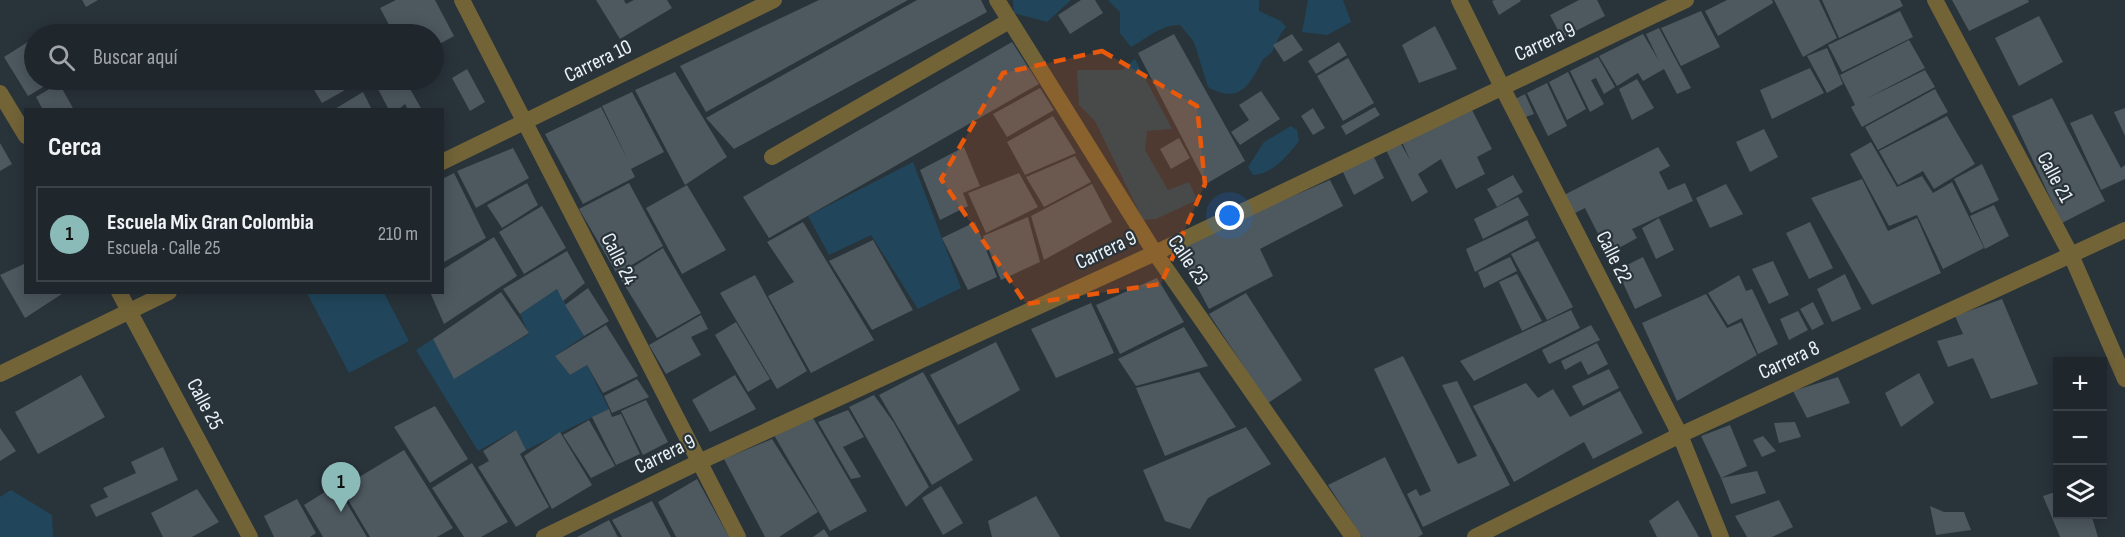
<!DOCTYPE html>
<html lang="es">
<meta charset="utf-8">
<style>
body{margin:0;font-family:"Sofia Sans Condensed",sans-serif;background:#272e34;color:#f1f3f6}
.controls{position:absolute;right:18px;bottom:18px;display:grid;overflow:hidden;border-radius:0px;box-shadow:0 3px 15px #0003}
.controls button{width:54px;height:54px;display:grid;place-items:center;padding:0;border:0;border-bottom:2px solid #3c4348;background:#1f262c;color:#f1f3f6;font:30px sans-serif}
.you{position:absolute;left:1230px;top:216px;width:21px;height:21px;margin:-15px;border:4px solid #fff;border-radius:50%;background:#1a73e8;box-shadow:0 0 0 9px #1a73e833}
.badge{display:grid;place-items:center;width:39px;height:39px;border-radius:50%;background:#8bbbb9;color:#111;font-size:20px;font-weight:700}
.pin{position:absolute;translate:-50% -50px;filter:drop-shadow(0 2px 3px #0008)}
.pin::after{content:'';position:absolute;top:32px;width:21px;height:18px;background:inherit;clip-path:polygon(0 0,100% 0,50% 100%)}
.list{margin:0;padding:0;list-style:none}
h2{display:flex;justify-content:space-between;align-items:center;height:78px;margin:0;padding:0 24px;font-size:26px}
h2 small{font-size:20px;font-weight:400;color:#a1a5a9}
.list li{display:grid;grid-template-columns:39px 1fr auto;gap:18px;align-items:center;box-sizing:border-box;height:96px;margin:0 12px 12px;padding:0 12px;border:2px solid #3c4348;border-radius:0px}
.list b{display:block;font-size:22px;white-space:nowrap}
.list p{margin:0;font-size:20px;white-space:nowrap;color:#a1a5a9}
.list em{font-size:20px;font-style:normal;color:#a1a5a9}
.icon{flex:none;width:33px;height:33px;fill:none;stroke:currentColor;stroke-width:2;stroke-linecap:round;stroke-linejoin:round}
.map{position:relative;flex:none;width:2125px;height:537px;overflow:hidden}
.search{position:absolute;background:#1f262c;box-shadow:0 3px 15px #0003;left:24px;top:24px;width:420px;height:66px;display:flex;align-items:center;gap:15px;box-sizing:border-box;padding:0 21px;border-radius:33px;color:#a1a5a9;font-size:22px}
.panel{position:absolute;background:#1f262c;box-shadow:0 3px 15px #0003;left:24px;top:108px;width:420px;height:186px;border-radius:0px}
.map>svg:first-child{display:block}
.green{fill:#21465b}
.building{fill:#4d585f}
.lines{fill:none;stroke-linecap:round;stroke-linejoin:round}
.minor{stroke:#736438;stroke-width:16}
.marked{fill:#e8590c;fill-opacity:0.2;stroke:#e8590c;stroke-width:4.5;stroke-dasharray:12 8;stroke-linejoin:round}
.labels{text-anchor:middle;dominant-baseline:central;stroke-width:4.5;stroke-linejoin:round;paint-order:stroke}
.street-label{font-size:21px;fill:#ebf2f6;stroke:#29333a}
</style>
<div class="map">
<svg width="2125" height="537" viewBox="0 0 2125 537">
<rect width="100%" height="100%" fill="#29333a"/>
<!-- green -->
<path class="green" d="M 1013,0 L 1071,0 L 1047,22 L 1014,13 Z
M 1108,0 L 1259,0 L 1259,11 L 1281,21 L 1286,27 C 1277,37 1278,42 1272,52 C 1269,56 1264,57 1262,61 C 1249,87 1238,104 1208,87 L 1194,42 L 1180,25 C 1162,24 1146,39 1131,47 L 1120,33 L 1120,12 Z
M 1308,0 L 1343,0 L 1351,22 L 1327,35 L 1302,32 Z
M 1135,59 L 1172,129 L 1147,131 L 1145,150 L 1168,190 L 1189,182 L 1197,200 L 1156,219 L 1143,220 L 1095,121 L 1079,105 L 1077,70 L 1122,70 Z
M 1291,126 L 1297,130 L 1299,141 C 1287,156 1273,174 1253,175 L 1248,167 L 1264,142 Z
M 913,162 L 961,288 L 918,309 L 871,235 L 829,255 L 808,216 Z
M 557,289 L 584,336 L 555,356 L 570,375 L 587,365 L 609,409 L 526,450 L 516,430 L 478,451 L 416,350 L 433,339 L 454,378 L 529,334 L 520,314 Z
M 307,293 L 384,293 L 409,341 L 349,373 Z
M 11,490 L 52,515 L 53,537 L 0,537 L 0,497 Z"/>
<!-- building -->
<path class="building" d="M 82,0 L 98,0 L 86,7 Z
M 396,0 L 435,0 L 454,36 L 434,47 L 434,34 L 394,34 L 380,8 Z
M 596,0 L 624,0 L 626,4 L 634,0 L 667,0 L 672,8 L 620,39 Z
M 819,0 L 908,0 L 706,112 L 680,66 Z
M 917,0 L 981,0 L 987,12 L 734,149 L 706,118 Z
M 1081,0 L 1095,0 L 1103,13 L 1070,34 L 1058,15 Z
M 1495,0 L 1520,0 L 1521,1 L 1499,15 L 1492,1 Z
M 1579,0 L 1597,0 L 1605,16 L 1562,38 L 1550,15 Z
M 1727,0 L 1772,0 L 1773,3 L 1718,36 L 1705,11 Z
M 1774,0 L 1819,0 L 1837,38 L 1803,57 Z
M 1822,0 L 1900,0 L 1903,6 L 1839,38 Z
M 1952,0 L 2028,0 L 2029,2 L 1969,31 Z
M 1701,11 L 1720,47 L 1681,66 L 1661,28 Z
M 1900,11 L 1913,37 L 1842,72 L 1828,45 Z
M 2039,16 L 2063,62 L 2019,86 L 1995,38 Z
M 1435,26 L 1457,69 L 1419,83 L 1402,45 Z
M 1659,28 L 1691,88 L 1677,94 L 1664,69 L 1643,81 L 1638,73 L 1617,86 L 1599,56 L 1643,34 L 1659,61 L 1646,34 Z
M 1174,34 L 1245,161 L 1206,184 L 1138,53 Z
M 1292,34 L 1303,50 L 1284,62 L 1273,45 Z
M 34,38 L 34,80 L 55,80 L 28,96 L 4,57 Z
M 1909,40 L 1925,68 L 1866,99 L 1925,70 L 1935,87 L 1862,127 L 1851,107 L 1855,105 L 1840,75 Z
M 1012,42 L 1039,84 L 769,238 L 743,197 Z
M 1339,42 L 1347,55 L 1316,74 L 1308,61 Z
M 1827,48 L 1843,84 L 1827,93 L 1807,56 Z
M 1598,57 L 1615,87 L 1604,94 L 1596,78 L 1591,80 L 1604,104 L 1590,112 L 1570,71 Z
M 1348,58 L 1374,103 L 1343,121 L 1317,76 Z
M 1810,68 L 1824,93 L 1772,119 L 1760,90 Z
M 467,69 L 485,102 L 470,111 L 452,78 Z
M 675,72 L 727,157 L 685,185 L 635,90 Z
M 1568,72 L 1586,109 L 1567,120 L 1549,82 Z
M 1637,79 L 1654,108 L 1632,120 L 1619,89 Z
M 308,80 L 350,80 L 354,85 L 322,103 Z
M 386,80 L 405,80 L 422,110 L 408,110 L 405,104 L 398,110 L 389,110 L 377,87 Z
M 59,83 L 74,110 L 43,110 L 36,97 Z
M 1547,83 L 1567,126 L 1548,136 L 1527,93 Z
M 1040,88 L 1054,110 L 1007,137 L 993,114 Z
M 1935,89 L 1948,112 L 1878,150 L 1865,127 Z
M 1261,91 L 1280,119 L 1240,145 L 1231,132 L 1249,120 L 1239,105 Z
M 363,92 L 372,110 L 333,110 Z
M 632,92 L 664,152 L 631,169 L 635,177 L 583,204 L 545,134 L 601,107 L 628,160 L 602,106 Z
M 1525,94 L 1534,114 L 1521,119 L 1513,100 Z
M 2052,98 L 2105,201 L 2062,223 L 2012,116 Z
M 1375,107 L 1380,115 L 1346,135 L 1341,126 Z
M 1313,108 L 1325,128 L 1313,135 L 1301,116 Z
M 2125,108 L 2125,136 L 2114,112 Z
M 1472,110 L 1492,149 L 1477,157 L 1485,174 L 1456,189 L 1441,159 L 1418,174 L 1428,192 L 1412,202 L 1386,150 L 1401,144 L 1410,160 L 1402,142 Z
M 2092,114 L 2121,168 L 2125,165 L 2125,179 L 2101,190 L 2070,123 Z
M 1053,116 L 1076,153 L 1025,175 L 1007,142 Z
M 1947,116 L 1975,164 L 1934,189 L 1923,171 L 1898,185 L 1879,151 Z
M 1764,129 L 1778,157 L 1750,172 L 1736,142 Z
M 1179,138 L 1190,158 L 1171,169 L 1160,149 Z
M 1871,142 L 1897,187 L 1922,176 L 1933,193 L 1952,182 L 1984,248 L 1943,269 L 1917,215 L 1889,226 L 1850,154 Z
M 0,143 L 12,164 L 0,171 Z
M 964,147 L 980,186 L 963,193 L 968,206 L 940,220 L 920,170 Z
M 1658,147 L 1670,166 L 1659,172 L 1668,190 L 1685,183 L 1693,201 L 1632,229 L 1637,238 L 1608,254 L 1585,208 L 1573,214 L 1564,195 Z
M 513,148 L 529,178 L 476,208 L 457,171 Z
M 1075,156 L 1091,182 L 1044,207 L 1026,177 Z
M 1374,157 L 1384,178 L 1354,195 L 1342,170 Z
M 1982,164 L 1999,200 L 1971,213 L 1954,179 Z
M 454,173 L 486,238 L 444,262 L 442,179 Z
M 1019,173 L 1038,207 L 986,233 L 968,193 Z
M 1513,175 L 1523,192 L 1497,207 L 1487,189 Z
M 1862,179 L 1888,231 L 1917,218 L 1941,273 L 1872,305 L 1811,198 Z
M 1330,180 L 1343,206 L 1260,249 L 1273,276 L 1209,309 L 1176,247 Z
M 527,183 L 538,205 L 502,228 L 487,205 Z
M 629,183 L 663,246 L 617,274 L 579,209 Z
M 1092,184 L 1112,222 L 1044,260 L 1031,216 Z
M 1726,184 L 1743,214 L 1710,228 L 1696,198 Z
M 687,185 L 726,250 L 682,274 L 646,208 Z
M 1518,197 L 1529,215 L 1483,239 L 1474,219 Z
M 1994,205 L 2009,236 L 1985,249 L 1970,216 Z
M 542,206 L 566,248 L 524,274 L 499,232 Z
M 1028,217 L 1040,262 L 1001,280 L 983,236 Z
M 1659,218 L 1674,250 L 1656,259 L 1642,228 Z
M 1527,220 L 1536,238 L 1475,272 L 1466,249 Z
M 803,222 L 874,340 L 811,373 L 768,296 L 794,282 L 767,242 Z
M 975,222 L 997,277 L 968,290 L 942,238 Z
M 1810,222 L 1833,268 L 1809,279 L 1786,233 Z
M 494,237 L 517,276 L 444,324 L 430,292 L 442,292 L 442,270 Z
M 873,240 L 913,310 L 872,330 L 829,261 Z
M 1538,241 L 1573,307 L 1547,320 L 1511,254 Z
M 663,248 L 701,313 L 657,338 L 619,276 Z
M 567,251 L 585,283 L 563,301 L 557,289 L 520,314 L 503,289 Z
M 1510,257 L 1517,271 L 1484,288 L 1478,272 Z
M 1643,257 L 1662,296 L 1635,309 L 1617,270 Z
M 1773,261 L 1789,295 L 1769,304 L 1752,269 Z
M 26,263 L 26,292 L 65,292 L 25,318 L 0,275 Z
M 1517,274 L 1542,321 L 1522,331 L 1499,282 Z
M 1845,274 L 1861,309 L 1832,322 L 1817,289 Z
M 755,275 L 807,371 L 777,389 L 720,293 Z
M 1739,275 L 1746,291 L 1752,289 L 1778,344 L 1758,354 L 1742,318 L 1728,325 L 1708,293 Z
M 1157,278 L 1184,322 L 1120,354 L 1096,305 Z
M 588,288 L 609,321 L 584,336 L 565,305 Z
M 501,292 L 529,333 L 454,379 L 433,339 Z
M 1246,293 L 1302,380 L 1268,403 L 1209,314 Z
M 1706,294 L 1727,328 L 1741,322 L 1757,355 L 1677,401 L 1642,323 Z
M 2002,299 L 2038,384 L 1991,399 L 1973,358 L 1948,367 L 1937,341 L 1963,334 L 1955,316 Z
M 1813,302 L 1824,324 L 1812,330 L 1800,309 Z
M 1091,303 L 1114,353 L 1056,378 L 1031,329 Z
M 1571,310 L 1580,328 L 1474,381 L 1460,361 Z
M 1798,311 L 1808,330 L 1789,340 L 1780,319 Z
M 701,315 L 708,329 L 691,337 L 701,355 L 666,374 L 649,345 Z
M 736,322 L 770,379 L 748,392 L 715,335 Z
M 606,325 L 638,376 L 603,393 L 587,365 L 570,375 L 555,356 Z
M 1591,325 L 1600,340 L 1549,364 L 1542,350 Z
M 1184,327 L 1208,366 L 1136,386 L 1118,359 Z
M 996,342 L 1020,390 L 958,425 L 930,375 Z
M 1597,343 L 1608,364 L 1588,375 L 1581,361 L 1565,370 L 1561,361 Z
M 1403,356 L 1458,464 L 1477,456 L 1442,385 L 1457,381 L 1510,485 L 1423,527 L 1407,494 L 1416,489 L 1420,496 L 1431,491 L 1374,369 Z
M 1609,369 L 1619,388 L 1583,406 L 1572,386 Z
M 923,372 L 973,460 L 932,485 L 879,395 Z
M 1199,372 L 1236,427 L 1165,456 L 1136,388 Z
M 1919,373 L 1934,403 L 1901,427 L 1885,393 Z
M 81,375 L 105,417 L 38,454 L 15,412 Z
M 735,375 L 756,409 L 710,432 L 692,400 Z
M 1838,377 L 1850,403 L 1807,418 L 1793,391 Z
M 637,379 L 649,397 L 612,413 L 604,396 Z
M 1526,383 L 1538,398 L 1553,389 L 1570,417 L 1620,391 L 1643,433 L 1593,459 L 1584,442 L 1514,482 L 1473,406 Z
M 874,395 L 894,423 L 929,487 L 906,507 L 849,407 Z
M 646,400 L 668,442 L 643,455 L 621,411 Z
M 435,406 L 468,459 L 430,483 L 394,427 Z
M 609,409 L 612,417 L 621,414 L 640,454 L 616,465 L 592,417 Z
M 848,410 L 864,437 L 843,447 L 861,477 L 851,479 L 818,422 Z
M 813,418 L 867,511 L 830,531 L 774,435 Z
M 589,420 L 615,466 L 591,478 L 563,435 Z
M 1795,422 L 1801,437 L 1779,443 L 1774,423 Z
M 1730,425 L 1747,466 L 1721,478 L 1701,436 Z
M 1246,427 L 1271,464 L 1208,498 L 1190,529 L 1165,521 L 1143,470 Z
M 0,428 L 16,451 L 0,461 Z
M 516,430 L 526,450 L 520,454 L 549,507 L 516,527 L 478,467 L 489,461 L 483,451 Z
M 560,432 L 592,485 L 552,509 L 524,456 Z
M 1763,436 L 1776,451 L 1762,457 L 1753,440 Z
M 772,439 L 818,512 L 779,537 L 765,537 L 724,459 Z
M 163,447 L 178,480 L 96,517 L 90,505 L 108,497 L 103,488 L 136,473 L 131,462 Z
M 404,450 L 453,528 L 437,537 L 370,537 L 341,488 Z
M 1385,457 L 1423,534 L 1418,537 L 1362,537 L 1328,485 Z
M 472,463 L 508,522 L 481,537 L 464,537 L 432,488 Z
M 1757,471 L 1766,493 L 1731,504 L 1721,478 Z
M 697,479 L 729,537 L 676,537 L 658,502 Z
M 336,485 L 367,537 L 323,537 L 304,505 Z
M 941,486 L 963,523 L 943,535 L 922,498 Z
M 197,489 L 219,522 L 192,537 L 163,537 L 151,513 Z
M 2058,491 L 2058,514 L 2091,514 L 2098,537 L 2060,537 L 2043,496 Z
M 1036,496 L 1060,537 L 992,537 L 988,521 Z
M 297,499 L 316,533 L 310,537 L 274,537 L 264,516 Z
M 1678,500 L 1699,537 L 1657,537 L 1649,521 Z
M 1779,500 L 1793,527 L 1772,537 L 1747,537 L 1735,516 Z
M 652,501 L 671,537 L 622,537 L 612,520 Z
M 1930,506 L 1944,512 L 1964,512 L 1971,530 L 1936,535 Z
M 609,520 L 618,537 L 577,537 Z
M 824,529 L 829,537 L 813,537 Z"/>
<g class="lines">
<!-- minor -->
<path class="minor" d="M 462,0 L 738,537
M 997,0 L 1155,253 L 1353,537
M 1459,0 L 1502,87 L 1680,435 L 1721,537
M 1935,0 L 2071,255 L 2125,379
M 0,93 L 26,136
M 772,157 L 1009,21
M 442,162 L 774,0
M 119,292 L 250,537
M 0,374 L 169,292
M 544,537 L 699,462 L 1155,253 L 1686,0
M 1475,537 L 1680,435 L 2125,230"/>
</g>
<!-- marked area -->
<path class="marked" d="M 1102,51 L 1197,106 L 1205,184 L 1161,284 L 1026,304 L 941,179 L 1003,73 Z"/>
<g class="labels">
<!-- street labels -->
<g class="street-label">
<text transform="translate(1545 42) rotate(-25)">Carrera 9</text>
<text transform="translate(598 61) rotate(-26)">Carrera 10</text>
<text transform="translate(2055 177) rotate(62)">Calle 21</text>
<text transform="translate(1106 250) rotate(-25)">Carrera 9</text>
<text transform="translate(1614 257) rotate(63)">Calle 22</text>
<text transform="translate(619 259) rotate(63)">Calle 24</text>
<text transform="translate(1188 260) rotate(56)">Calle 23</text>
<text transform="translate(1789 360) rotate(-25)">Carrera 8</text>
<text transform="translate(205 404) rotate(62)">Calle 25</text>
<text transform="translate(665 454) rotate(-26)">Carrera 9</text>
</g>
</g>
</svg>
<div class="controls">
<button>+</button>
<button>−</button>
<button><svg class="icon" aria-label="layers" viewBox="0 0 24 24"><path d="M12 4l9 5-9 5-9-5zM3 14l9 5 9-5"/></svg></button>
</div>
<div class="you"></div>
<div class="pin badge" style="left:341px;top:512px">1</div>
<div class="search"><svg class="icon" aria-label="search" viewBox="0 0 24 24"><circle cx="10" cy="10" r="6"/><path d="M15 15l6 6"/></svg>Buscar aquí</div>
<section class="panel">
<h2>Cerca<small></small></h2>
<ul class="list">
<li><span class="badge">1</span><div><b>Escuela Mix Gran Colombia</b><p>Escuela · Calle 25</p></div><em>210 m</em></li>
</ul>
</section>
</div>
